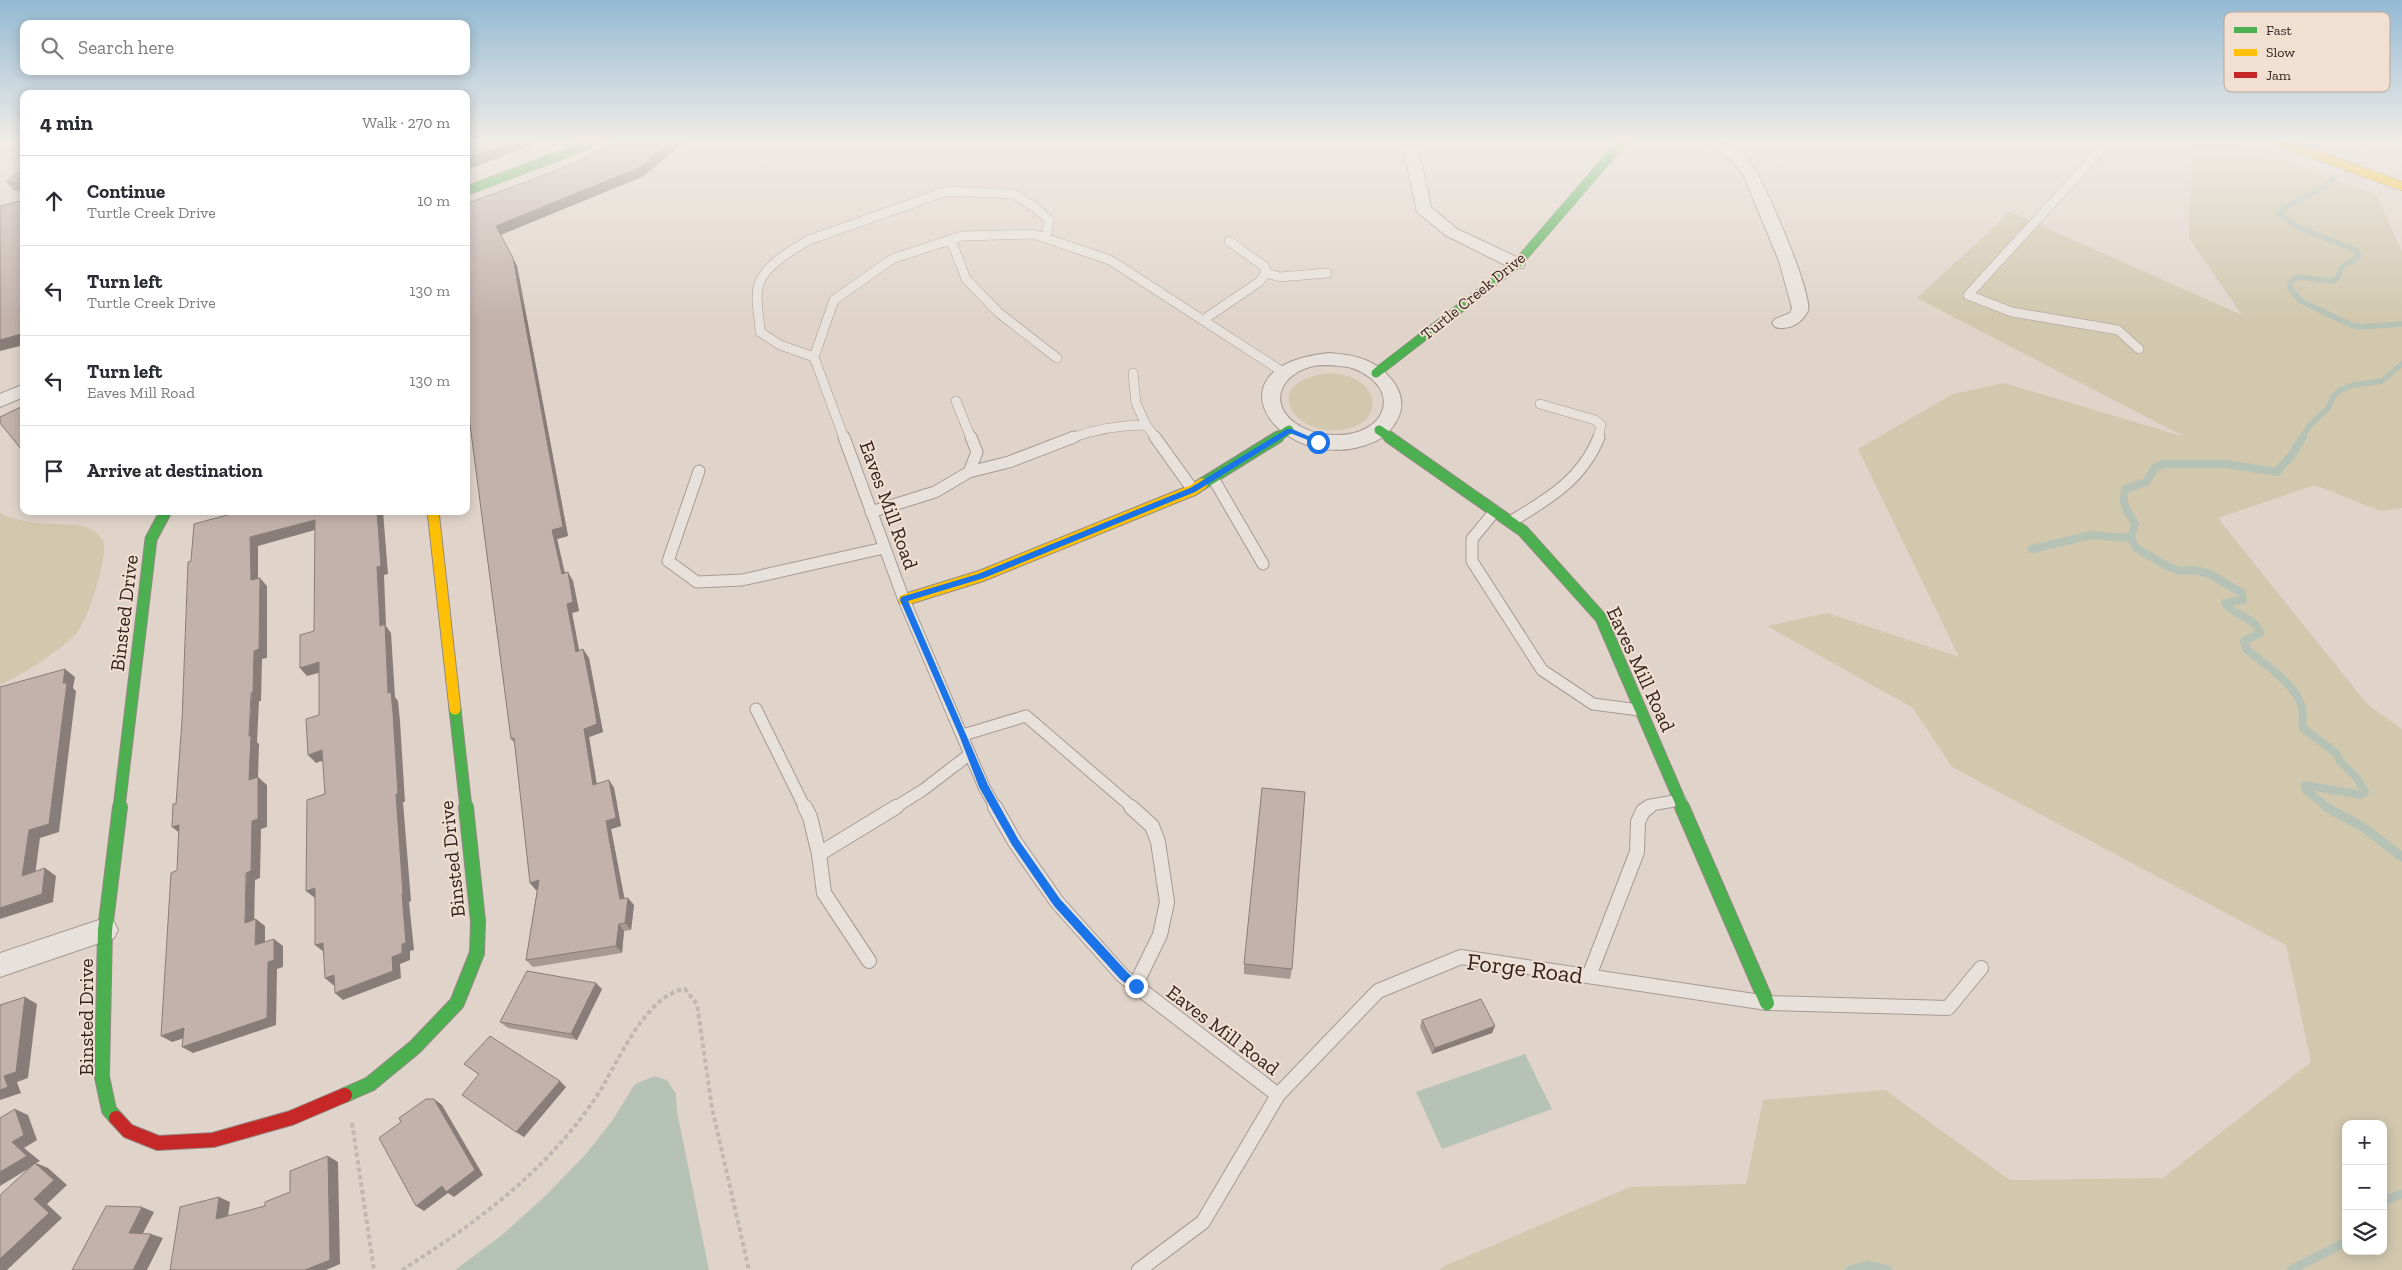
<!DOCTYPE html>
<meta charset="utf-8">
<style>
body{margin:0;font-family:"Zilla Slab",serif;background:#f7f7f7;color:#2b2b33}
.controls{position:absolute;right:15px;bottom:15px;display:grid;overflow:hidden;border-radius:10px;box-shadow:0 2px 12px #0003}
.controls button{width:45px;height:45px;display:grid;place-items:center;padding:0;border:0;border-bottom:1px solid #e1e1e2;background:#fff;color:#2b2b33;font:25px sans-serif}
.stop{position:absolute;width:15px;height:15px;margin:-11px;border:4px solid #1a73e8;border-radius:50%;background:#fff}
.stop.end{background:#1a73e8;border-color:#fff;box-shadow:0 1px 5px #0008}
.list{margin:0;padding:0;list-style:none}
h2{display:flex;justify-content:space-between;align-items:center;height:65px;margin:0;padding:0 20px;font-size:21px}
h2 small{font-size:16px;font-weight:400;color:#7c7c81}
.list li{display:grid;grid-template-columns:32px 1fr auto;gap:15px;align-items:center;box-sizing:border-box;height:90px;padding:0 20px;border-top:1px solid #e1e1e2}
.list b{display:block;font-size:19px;white-space:nowrap}
.list p{margin:0;font-size:16px;white-space:nowrap;color:#7c7c81}
.list em{font-size:16px;font-style:normal;color:#7c7c81}
.icon{flex:none;width:28px;height:28px;fill:none;stroke:currentColor;stroke-width:2;stroke-linecap:round;stroke-linejoin:round}
.map{position:relative;flex:none;width:2402px;height:1270px;overflow:hidden}
.search{position:absolute;background:#fff;box-shadow:0 2px 12px #0003;left:20px;top:20px;width:450px;height:55px;display:flex;align-items:center;gap:12px;box-sizing:border-box;padding:0 18px;border-radius:10px;color:#7c7c81;font-size:19px}
.panel{position:absolute;background:#fff;box-shadow:0 2px 12px #0003;left:20px;top:90px;width:450px;height:425px;border-radius:10px}
.map>svg:first-child{display:block}
.green{fill:#d1c8ae;fill-rule:evenodd}
.water{fill:#b6c2b6}
.lines{fill:none;stroke-linecap:round;stroke-linejoin:round}
.stream-far2{stroke:#b6c2b6;stroke-width:5.5}
.stream-far1{stroke:#b6c2b6;stroke-width:8}
.stream{stroke:#b6c2b6;stroke-width:9}
.lane-far2-casing{stroke:#a59a94;stroke-width:10}
.lane-far1-casing{stroke:#a59a94;stroke-width:13}
.lane-casing{stroke:#a59a94;stroke-width:16}
.street-casing{stroke:#a59a94;stroke-width:2}
.fast-far2-casing{stroke:#948a84;stroke-width:10}
.fast-far1-casing{stroke:#948a84;stroke-width:13}
.fast-casing{stroke:#948a84;stroke-width:16}
.slow-far1-casing{stroke:#948a84;stroke-width:10}
.slow-casing{stroke:#948a84;stroke-width:13}
.jam-casing{stroke:#948a84;stroke-width:16}
.path{stroke:#c1b8b3;stroke-width:4;stroke-dasharray:4.5 3;stroke-linecap:butt}
.lane-far2{stroke:#e8e1db;stroke-width:9}
.lane-far1{stroke:#e8e1db;stroke-width:11}
.lane{stroke:#e8e1db;stroke-width:14}
.street{fill:#e8e1db;fill-rule:evenodd}
.fast-far2{stroke:#4caf50;stroke-width:9}
.fast-far1{stroke:#4caf50;stroke-width:11}
.fast{stroke:#4caf50;stroke-width:14}
.slow-far1{stroke:#ffc107;stroke-width:9}
.slow{stroke:#ffc107;stroke-width:11}
.jam{stroke:#c62828;stroke-width:14}
.wall{fill:#a89994}
.shaded-wall{fill:#887d78}
.building{fill:#c3b2ac;stroke:#887d78}
.route{fill:#1a73e8}
.labels{text-anchor:middle;dominant-baseline:central;stroke-width:4;stroke-linejoin:round;paint-order:stroke}
.far-street-label{font-size:16px;fill:#31221e;stroke:#f1dfd1}
.street-label{font-size:20px;fill:#31221e;stroke:#f1dfd1}
.near-street-label{font-size:24px;fill:#31221e;stroke:#f1dfd1}
.key{fill:#f1dfd1;stroke:#b7a69b;stroke-width:1}
.key-label{font-size:14px;fill:#31221e}
</style>
<div class="map">
<svg width="2402" height="1270" viewBox="0 0 2402 1270">
<rect width="100%" height="100%" fill="#e0d4ca"/>
<!-- green -->
<path class="green" d="M 2192,142 L 2234,142 L 2377,195 L 2402,252 L 2402,508 L 2380,511 L 2315,485 L 2218,518 L 2367,704 L 2402,729 L 2402,1270 L 1440,1270 L 1442,1267 L 1630,1187 L 1746,1184 L 1763,1100 L 1885,1090 L 2010,1180 L 2163,1178 L 2311,1062 L 2286,945 L 1952,767 L 1913,708 L 1767,626 L 1827,613 L 1959,657 L 1858,449 L 1953,394 L 2004,383 L 2185,437 L 1917,298 L 2010,212 L 2242,315 L 2189,238 ZM 2346,1124 L 2383,1124 L 2383,1251 L 2346,1251 Z
M 1328,373 C 1340,374 1352,375 1361,383 C 1377,395 1377,416 1358,425 C 1306,450 1248,384 1328,373 Z
M 0,513 C 14,520 31,523 48,524 C 61,525 80,523 93,530 C 95,531 102,538 103,541 C 109,557 87,622 76,634 C 60,650 21,676 0,685 Z"/>
<!-- water -->
<path class="water" d="M 1525,1054 L 1552,1109 L 1442,1149 L 1416,1092 Z
M 655,1076 L 667,1080 L 676,1094 L 677,1111 L 709,1270 L 455,1270 L 502,1235 L 543,1198 L 585,1155 L 612,1121 L 635,1084 Z"/>
<g class="lines">
<!-- stream-far2 -->
<path class="stream-far2" d="M 2360,148 L 2363,142
M 2334,178 C 2315,198 2295,197 2279,213 L 2296,226 L 2353,249 L 2358,253 L 2358,257 L 2341,268 L 2338,277 L 2333,281 L 2296,277 L 2290,283 L 2290,288 L 2301,301 L 2351,325 L 2359,327 L 2402,324
M 2302,438 L 2310,425 L 2328,408 L 2333,397 L 2340,390 L 2353,385 L 2382,381 L 2402,364"/>
<!-- stream-far1 -->
<path class="stream-far1" d="M 2303,437 L 2291,456 L 2277,472 L 2226,464 L 2164,464 L 2155,468 L 2146,482 L 2126,489 C 2120,503 2128,512 2135,524 L 2131,538 L 2136,548 L 2167,566 L 2179,571 L 2194,570 L 2210,574 L 2242,593 L 2243,600 L 2225,603 C 2233,616 2256,617 2260,633 L 2244,641 L 2246,649 C 2264,664 2298,685 2302,709 C 2304,715 2301,721 2303,728 L 2337,754 L 2340,761 L 2356,777 L 2365,792 L 2361,795 L 2305,785 L 2306,790 L 2328,808
M 2032,549 L 2091,535 L 2131,538"/>
<!-- stream -->
<path class="stream" d="M 2326,807 L 2363,827 L 2402,857
M 2383,1201 L 2402,1194
M 1850,1270 L 1869,1265 L 1888,1270
M 2291,1270 L 2346,1242"/>
<defs>
<path id="lane-far2" d="M 2108,142 L 1968,295 L 2012,312 L 2118,330 L 2139,349
M 951,240 L 966,279 L 999,313 L 1057,358
M 1266,273 L 1280,277 L 1327,273
M 1203,320 L 1259,282 L 1266,273 L 1265,267 L 1229,241
M 814,357 L 780,345 L 760,332 C 760,318 754,298 759,284 C 766,264 792,250 809,240 L 947,191 L 1014,194 L 1036,208 L 1049,220 L 1046,238
M 1133,373 L 1136,403 L 1146,425
M 956,401 L 971,438
M 1540,404 L 1595,420 L 1601,425 L 1598,438
M 844,438 L 814,357 L 834,300 L 892,259 L 962,236 L 1033,234 L 1110,260 L 1283,372
M 1071,438 C 1096,429 1120,425 1146,425 L 1156,438"/>
<path id="lane-far1" d="M 844,437 L 904,600 L 984,787 L 996,808
M 1155,437 L 1193,490
M 699,471 L 668,561 L 697,582 L 742,580 L 884,548
M 969,472 L 1009,462 L 1074,437
M 1213,478 L 1263,564
M 1495,511 L 1472,539 L 1472,561 L 1542,670 L 1593,704 L 1639,710
M 871,512 L 935,492 L 969,472 L 977,452 L 971,437
M 1510,522 C 1547,500 1582,480 1599,437
M 756,709 L 805,808
M 963,735 L 1026,716 L 1133,808
M 894,808 L 923,790 L 970,754
M 1647,808 L 1651,805 L 1680,800"/>
<path id="lane" d="M 805,807 L 810,817 L 819,854 L 896,807
M 995,807 L 1015,842 L 1057,902 L 1123,976 L 1278,1095
M 1131,807 L 1152,826 L 1158,842 L 1167,902 L 1160,935 L 1135,986
M 819,854 L 824,893 L 869,961
M 1589,976 L 1637,852 L 1638,822 L 1643,811 L 1649,807
M 1139,1270 L 1203,1222 L 1278,1095 L 1378,991 L 1461,957 L 1767,1003 L 1948,1008 L 1981,968"/>
<path id="street" d="M 1402,142 L 1417,142 L 1431,207 L 1457,229 L 1523,260 L 1525,264 L 1523,268 L 1511,268 L 1445,235 L 1417,212 Z
M 1703,142 C 1720,142 1735,145 1748,159 C 1762,174 1813,294 1808,311 C 1802,323 1789,331 1775,327 L 1772,323 L 1775,319 L 1790,313 L 1792,308 L 1779,261 L 1743,174 L 1732,161 Z
M 1329,353 C 1340,354 1352,355 1363,359 C 1385,367 1409,391 1399,416 C 1394,427 1386,436 1376,441 C 1286,482 1197,367 1329,353 ZM 1329,365 C 1336,366 1345,366 1352,368 C 1404,387 1388,436 1335,435 C 1321,435 1306,431 1295,423 C 1268,403 1281,375 1310,367 C 1316,365 1323,365 1329,365 Z
M 24,384 L 24,397 L 0,407 L 0,394 Z
M 105,918 L 114,922 L 118,930 L 114,938 L 0,977 L 0,953 Z"/>
<path id="fast-far2" d="M 466,191 L 582,147 L 590,142
M 1376,373 L 1517,264 L 1622,142
M 1379,430 L 1391,438
M 1276,438 L 1289,430"/>
<path id="fast-far1" d="M 1389,437 L 1523,531 L 1601,618 L 1683,808
M 1202,484 L 1278,437
M 455,709 L 466,808
M 119,808 L 151,539 L 166,511"/>
<path id="fast" d="M 1682,807 L 1767,1003
M 345,1095 L 370,1084 L 415,1047 L 457,1003 L 477,953 L 478,921 L 466,807
M 116,1118 L 109,1110 L 102,1077 L 105,930 L 120,807"/>
<path id="slow-far1" d="M 2281,142 L 2402,186"/>
<path id="slow" d="M 433,511 L 455,709
M 904,600 L 981,576 L 1193,490 L 1202,484"/>
<path id="jam" d="M 116,1118 L 128,1131 L 158,1143 L 213,1140 L 291,1118 L 345,1095"/>
</defs>
<!-- lane-far2 casing -->
<use href="#lane-far2" class="lane-far2-casing"/>
<!-- lane-far1 casing -->
<use href="#lane-far1" class="lane-far1-casing"/>
<!-- lane casing -->
<use href="#lane" class="lane-casing"/>
<!-- street casing -->
<use href="#street" class="street-casing"/>
<!-- fast-far2 casing -->
<use href="#fast-far2" class="fast-far2-casing"/>
<!-- fast-far1 casing -->
<use href="#fast-far1" class="fast-far1-casing"/>
<!-- fast casing -->
<use href="#fast" class="fast-casing"/>
<!-- slow-far1 casing -->
<use href="#slow-far1" class="slow-far1-casing"/>
<!-- slow casing -->
<use href="#slow" class="slow-casing"/>
<!-- jam casing -->
<use href="#jam" class="jam-casing"/>
<!-- path -->
<path class="path" d="M 352,1123 L 374,1270
M 402,1270 C 475,1224 548,1170 596,1097 C 617,1066 644,995 685,989 L 697,1004 L 712,1108 L 749,1270"/>
<!-- lane-far2 -->
<use href="#lane-far2" class="lane-far2"/>
<!-- lane-far1 -->
<use href="#lane-far1" class="lane-far1"/>
<!-- lane -->
<use href="#lane" class="lane"/>
<!-- street -->
<use href="#street" class="street"/>
<!-- fast-far2 -->
<use href="#fast-far2" class="fast-far2"/>
<!-- fast-far1 -->
<use href="#fast-far1" class="fast-far1"/>
<!-- fast -->
<use href="#fast" class="fast"/>
<!-- slow-far1 -->
<use href="#slow-far1" class="slow-far1"/>
<!-- slow -->
<use href="#slow" class="slow"/>
<!-- jam -->
<use href="#jam" class="jam"/>
</g>
<!-- wall -->
<path class="wall" d="M 24,169 L 24,192 L 13,190 L 6,181 Z
M 644,176 L 501,235 L 517,266 L 568,536 L 557,539 L 565,573 L 573,581 L 579,611 L 572,613 L 579,650 L 583,649 L 589,658 L 599,712 L 603,732 L 589,737 L 597,784 L 609,780 L 614,788 L 621,826 L 611,829 L 624,898 L 634,905 L 631,930 L 624,931 L 622,953 L 533,967 L 526,960 L 537,890 L 536,890 L 530,883 L 515,744 L 511,739 L 469,417 L 466,204 Z
M 1244,964 L 1292,969 L 1290,979 L 1244,974 Z
M 602,989 L 577,1040 L 508,1028 L 500,1022 Z
M 1422,1020 L 1495,1026 L 1492,1033 L 1432,1054 L 1420,1027 Z
M 464,1064 L 566,1087 L 524,1137 L 462,1095 L 479,1075 Z"/>
<!-- shaded-wall -->
<path class="shaded-wall" d="M 512,142 L 540,142 L 466,170 L 466,159 Z
M 670,142 L 684,142 L 644,176 L 500,235 L 496,226 Z
M 513,258 L 517,266 L 568,536 L 557,539 L 567,583 L 562,574 L 552,530 Z
M 24,333 L 24,345 L 0,351 L 0,340 Z
M 377,511 L 383,511 L 388,574 L 384,575 L 386,626 L 391,633 L 395,697 L 398,701 L 400,721 L 405,802 L 403,802 L 411,901 L 409,902 L 414,950 L 410,951 L 410,960 L 400,964 L 401,978 L 343,1000 L 335,993 L 392,957 L 402,944 L 402,894 L 388,693 L 380,626 L 377,567 Z
M 315,520 L 322,528 L 258,546 L 258,589 L 251,580 L 250,537 Z
M 568,572 L 573,581 L 579,611 L 572,613 L 581,660 L 576,652 L 567,604 Z
M 260,578 L 267,586 L 267,658 L 262,659 L 261,701 L 259,701 L 257,742 L 259,744 L 258,777 L 267,785 L 267,827 L 261,829 L 260,878 L 255,880 L 254,930 L 245,923 L 249,780 L 249,736 L 254,651 Z
M 583,649 L 589,658 L 603,732 L 589,737 L 598,793 L 593,785 L 584,729 Z
M 319,662 L 326,671 L 307,676 L 300,668 Z
M 65,669 L 75,677 L 73,688 L 76,691 L 59,832 L 40,838 L 34,883 L 22,876 L 29,830 L 63,683 Z
M 322,750 L 330,758 L 316,763 L 308,755 Z
M 609,780 L 614,788 L 621,826 L 611,829 L 626,906 L 620,899 L 606,821 Z
M 179,825 L 182,835 L 172,827 Z
M 45,868 L 56,876 L 53,902 L 0,919 L 0,908 Z
M 539,880 L 545,887 L 536,890 L 530,883 Z
M 315,888 L 315,898 L 306,891 Z
M 628,898 L 634,905 L 631,930 L 625,923 Z
M 256,919 L 265,926 L 265,952 L 255,945 Z
M 619,924 L 624,931 L 622,953 L 616,946 Z
M 274,939 L 283,946 L 283,967 L 277,969 L 276,1025 L 193,1053 L 182,1047 L 268,962 Z
M 323,943 L 324,952 L 315,945 Z
M 334,975 L 343,982 L 333,985 L 325,978 Z
M 596,983 L 602,989 L 577,1040 L 571,1034 Z
M 25,997 L 37,1004 L 28,1078 L 17,1082 L 21,1093 L 0,1100 L 0,1090 Z
M 1495,1026 L 1492,1033 L 1432,1054 L 1435,1048 Z
M 184,1028 L 194,1035 L 172,1042 L 161,1036 Z
M 560,1081 L 566,1087 L 524,1137 L 516,1132 Z
M 434,1099 L 442,1105 L 483,1175 L 454,1197 L 448,1193 L 424,1211 L 416,1206 Z
M 15,1109 L 28,1115 L 37,1140 L 24,1148 L 40,1161 L 36,1163 L 48,1168 L 67,1185 L 47,1204 L 62,1218 L 7,1270 L 0,1270 L 0,1259 L 34,1199 L 36,1164 L 0,1186 L 0,1172 Z
M 328,1156 L 338,1162 L 340,1264 L 326,1270 L 305,1270 Z
M 219,1197 L 230,1202 L 227,1224 L 216,1219 Z
M 142,1207 L 154,1212 L 141,1237 L 129,1233 Z
M 151,1234 L 163,1238 L 147,1270 L 133,1270 Z"/>
<!-- building -->
<path class="building" d="M 466,142 L 512,142 L 466,159 Z
M 615,142 L 670,142 L 641,167 L 496,226 L 513,258 L 563,527 L 552,530 L 562,574 L 568,572 L 573,602 L 567,604 L 576,652 L 583,649 L 594,704 L 597,724 L 584,729 L 593,785 L 609,780 L 616,818 L 606,821 L 620,899 L 628,898 L 625,923 L 619,924 L 616,946 L 526,960 L 539,880 L 530,883 L 514,738 L 511,739 L 469,417 L 466,401 L 466,204 L 553,172 L 606,148 Z
M 24,169 L 24,184 L 6,181 Z
M 24,200 L 24,333 L 0,340 L 0,206 Z
M 23,406 L 24,408 L 24,447 L 21,449 L 0,423 L 0,417 Z
M 242,511 L 377,511 L 381,566 L 377,567 L 380,626 L 385,624 L 388,693 L 391,692 L 393,713 L 398,794 L 396,794 L 403,894 L 402,894 L 406,943 L 402,944 L 402,953 L 392,957 L 393,971 L 335,993 L 334,975 L 325,978 L 323,943 L 315,945 L 315,888 L 306,891 L 307,800 L 325,794 L 322,750 L 308,755 L 306,719 L 319,715 L 319,662 L 300,668 L 300,635 L 314,631 L 315,520 L 250,537 L 251,580 L 260,578 L 259,649 L 254,651 L 253,692 L 251,693 L 249,736 L 251,736 L 249,780 L 258,777 L 258,819 L 252,821 L 251,871 L 246,873 L 245,923 L 256,919 L 255,945 L 274,939 L 274,960 L 268,962 L 267,1018 L 182,1047 L 184,1028 L 161,1036 L 171,873 L 177,870 L 179,825 L 172,827 L 173,804 L 176,804 L 182,721 L 188,562 L 191,561 L 194,524 Z
M 65,669 L 63,683 L 67,683 L 49,824 L 29,830 L 22,876 L 45,868 L 42,894 L 0,908 L 0,687 Z
M 1262,788 L 1305,792 L 1292,969 L 1244,964 Z
M 527,971 L 596,983 L 571,1034 L 500,1022 Z
M 25,997 L 16,1072 L 4,1076 L 8,1087 L 0,1090 L 0,1005 Z
M 1481,999 L 1495,1026 L 1435,1048 L 1422,1020 Z
M 490,1036 L 560,1081 L 516,1132 L 462,1095 L 479,1074 L 464,1064 Z
M 426,1099 L 434,1099 L 475,1170 L 446,1192 L 442,1186 L 416,1206 L 379,1138 L 401,1122 L 399,1118 Z
M 15,1109 L 24,1135 L 12,1142 L 27,1156 L 0,1172 L 0,1118 Z
M 328,1156 L 330,1260 L 305,1270 L 170,1270 L 180,1207 L 219,1197 L 216,1219 L 265,1206 L 265,1202 L 290,1192 L 290,1171 Z
M 35,1163 L 54,1180 L 34,1199 L 49,1213 L 0,1259 L 0,1195 Z
M 106,1206 L 142,1207 L 129,1233 L 151,1234 L 133,1270 L 72,1270 Z"/>
<!-- sky -->
<linearGradient id="sky" x2="0" y2="1"><stop stop-color="#94bad4"/><stop offset="0.44" stop-color="#f1ece7"/><stop offset="1" stop-color="#f1ece7" stop-opacity="0"/></linearGradient>
<rect width="2402" height="320" fill="url(#sky)"/>
<!-- route -->
<path class="route" d="M 1287,429 L 1292,429 L 1322,442 L 1318,444 L 1290,433 L 1195,492 L 984,578 L 908,601 L 988,785 L 1018,839 L 1060,899 L 1127,972 L 1139,983 L 1139,989 L 1136,991 L 1120,979 L 1054,906 L 1012,845 L 979,787 L 959,735 L 900,600 L 901,597 L 978,574 L 1190,488 Z"/>
<g class="labels">
<!-- far-street labels -->
<g class="far-street-label">
<text transform="translate(1473 296) rotate(-39)">Turtle Creek Drive</text>
</g>
<!-- street labels -->
<g class="street-label">
<text transform="translate(889 505) rotate(70)">Eaves Mill Road</text>
<text transform="translate(124 613) rotate(-83)">Binsted Drive</text>
<text transform="translate(1641 669) rotate(65)">Eaves Mill Road</text>
<text transform="translate(452 859) rotate(-96)">Binsted Drive</text>
<text transform="translate(86 1017) rotate(-90)">Binsted Drive</text>
<text transform="translate(1223 1030) rotate(37)">Eaves Mill Road</text>
</g>
<!-- near-street labels -->
<g class="near-street-label">
<text transform="translate(1525 968) rotate(7)">Forge Road</text>
</g>
</g>
<!-- legend -->
<rect x="2224" y="12" width="166" height="80" rx="8" class="key"/>
<rect x="2234" y="27" width="23" height="6" fill="#4caf50"/>
<rect x="2234" y="49" width="23" height="7" fill="#ffc107"/>
<rect x="2234" y="72" width="23" height="6" fill="#c62828"/>
<g class="key-label">
<text x="2266" y="35">Fast</text>
<text x="2266" y="57">Slow</text>
<text x="2266" y="80">Jam</text>
</g>
</svg>
<div class="controls">
<button>+</button>
<button>−</button>
<button><svg class="icon" aria-label="layers" viewBox="0 0 24 24"><path d="M12 4l9 5-9 5-9-5zM3 14l9 5 9-5"/></svg></button>
</div>
<div class="stop" style="left:1318px;top:442px"></div>
<div class="stop end" style="left:1136px;top:986px"></div>
<div class="search"><svg class="icon" aria-label="search" viewBox="0 0 24 24"><circle cx="10" cy="10" r="6"/><path d="M15 15l6 6"/></svg>Search here</div>
<section class="panel">
<h2>4 min<small>Walk · 270 m</small></h2>
<ul class="list">
<li><svg class="icon" aria-label="ahead" viewBox="0 0 24 24"><path d="M12 20V5M6 11l6-6 6 6"/></svg><div><b>Continue</b><p>Turtle Creek Drive</p></div><em>10 m</em></li>
<li><svg class="icon" aria-label="left" viewBox="0 0 24 24"><path d="M17 20v-9H6M10 6l-5 5 5 5"/></svg><div><b>Turn left</b><p>Turtle Creek Drive</p></div><em>130 m</em></li>
<li><svg class="icon" aria-label="left" viewBox="0 0 24 24"><path d="M17 20v-9H6M10 6l-5 5 5 5"/></svg><div><b>Turn left</b><p>Eaves Mill Road</p></div><em>130 m</em></li>
<li><svg class="icon" aria-label="arrive" viewBox="0 0 24 24"><path d="M6 21V4h12l-3 4 3 4H6"/></svg><div><b>Arrive at destination</b></div></li>
</ul>
</section>
</div>
